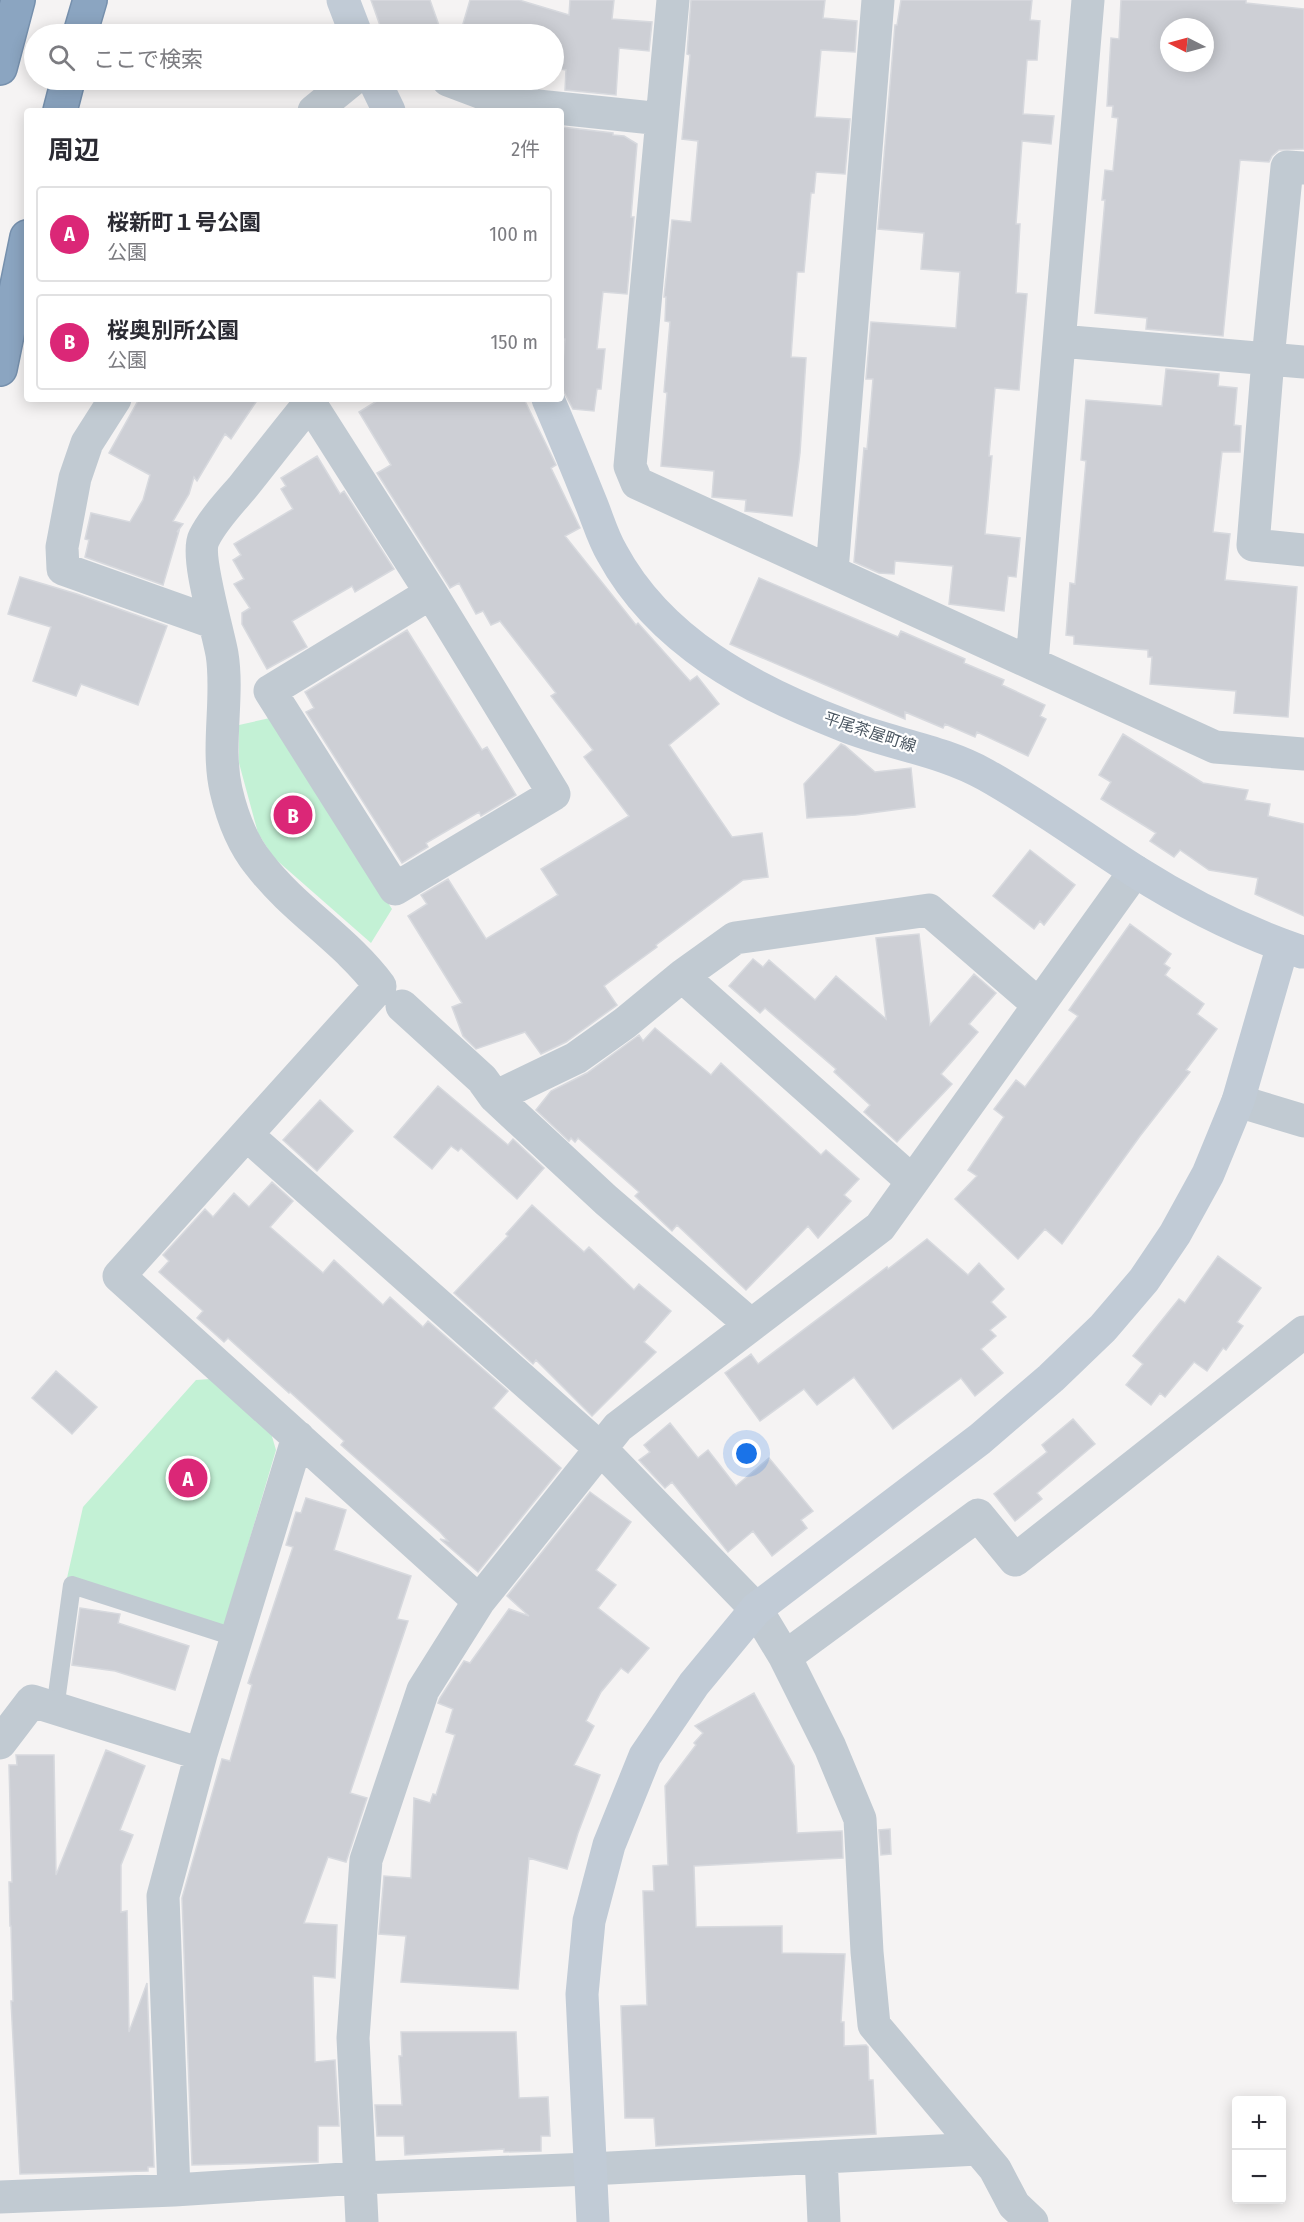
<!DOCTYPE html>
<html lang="ja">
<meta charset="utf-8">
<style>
body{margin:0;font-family:"Fira Sans Condensed","Noto Sans JP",sans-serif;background:#f7f7f7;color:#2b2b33}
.controls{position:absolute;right:18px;bottom:18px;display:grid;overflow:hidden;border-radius:6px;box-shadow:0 3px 15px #0003}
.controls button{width:54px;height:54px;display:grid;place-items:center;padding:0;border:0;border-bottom:2px solid #e1e1e2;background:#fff;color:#2b2b33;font:30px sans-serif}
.compass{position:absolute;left:1160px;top:18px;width:54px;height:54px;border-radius:50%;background:#fff;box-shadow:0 3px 15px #0003;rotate:276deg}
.you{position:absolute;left:747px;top:1454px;width:21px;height:21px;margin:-15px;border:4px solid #fff;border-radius:50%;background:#1a73e8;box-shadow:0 0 0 9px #1a73e833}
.badge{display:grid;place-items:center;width:39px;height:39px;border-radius:50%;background:#db2777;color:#fff;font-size:20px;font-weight:700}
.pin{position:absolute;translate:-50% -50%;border:3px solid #fff;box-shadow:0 2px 6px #0006}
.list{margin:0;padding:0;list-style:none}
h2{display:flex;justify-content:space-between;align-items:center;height:78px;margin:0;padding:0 24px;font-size:26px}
h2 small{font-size:20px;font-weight:400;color:#7c7c81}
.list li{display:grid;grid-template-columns:39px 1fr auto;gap:18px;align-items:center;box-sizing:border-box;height:96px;margin:0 12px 12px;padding:0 12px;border:2px solid #e1e1e2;border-radius:6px}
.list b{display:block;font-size:22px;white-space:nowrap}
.list p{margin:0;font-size:20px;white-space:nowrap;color:#7c7c81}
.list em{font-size:20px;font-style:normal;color:#7c7c81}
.icon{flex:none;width:33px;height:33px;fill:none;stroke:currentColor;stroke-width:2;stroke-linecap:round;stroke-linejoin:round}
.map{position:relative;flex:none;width:1304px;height:2222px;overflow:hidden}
.search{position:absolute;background:#fff;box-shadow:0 3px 15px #0003;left:24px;top:24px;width:540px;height:66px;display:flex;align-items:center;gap:15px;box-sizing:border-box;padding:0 21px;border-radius:33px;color:#7c7c81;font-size:22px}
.panel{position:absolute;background:#fff;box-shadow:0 3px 15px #0003;left:24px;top:108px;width:540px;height:294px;border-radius:6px}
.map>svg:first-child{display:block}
.green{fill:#c3f1d5}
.building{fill:#cdcfd5;stroke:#d7d9de;stroke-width:1.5;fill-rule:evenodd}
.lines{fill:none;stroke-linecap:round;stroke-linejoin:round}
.highway-casing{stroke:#7690ad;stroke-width:36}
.lane{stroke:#c1cad2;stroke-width:18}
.street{stroke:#c1cad2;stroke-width:33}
.secondary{stroke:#c1cbd6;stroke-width:33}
.highway{stroke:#8ba5c1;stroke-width:33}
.labels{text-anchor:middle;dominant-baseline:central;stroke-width:4.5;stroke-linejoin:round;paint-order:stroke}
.street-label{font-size:16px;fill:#4a5661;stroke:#fff}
</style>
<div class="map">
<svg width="1304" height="2222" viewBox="0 0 1304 2222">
<rect width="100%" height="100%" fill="#f5f3f3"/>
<!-- green -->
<path class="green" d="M 270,718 L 392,909 L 371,943 L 273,857 L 258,833 L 239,763 L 239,725 Z
M 210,1379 L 271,1433 L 276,1450 L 224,1626 L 67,1578 L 83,1507 L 196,1380 Z"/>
<!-- building -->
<path class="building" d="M 371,0 L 430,0 L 442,34 L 383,34 Z
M 470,0 L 519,0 L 569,15 L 570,0 L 614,0 L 612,19 L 652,22 L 649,51 L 619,48 L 616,95 L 565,90 L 566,70 L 554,68 L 554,34 L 460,34 Z
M 691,0 L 825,0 L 823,18 L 857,21 L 855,52 L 821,50 L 815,117 L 850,119 L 845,174 L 816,172 L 814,193 L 811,193 L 804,272 L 797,272 L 791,357 L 806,358 L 800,453 L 792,516 L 745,511 L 746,500 L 712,497 L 714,471 L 661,466 L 667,393 L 664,392 L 670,322 L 665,321 L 666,297 L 664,297 L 672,220 L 691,222 L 698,141 L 682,139 L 690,55 L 687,54 Z
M 901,0 L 1032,0 L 1030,20 L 1040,21 L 1037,60 L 1027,60 L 1023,114 L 1054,116 L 1051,144 L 1022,141 L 1016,224 L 1020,224 L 1016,293 L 1027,294 L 1019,390 L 995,388 L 989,456 L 992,456 L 985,534 L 1020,538 L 1016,577 L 1008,576 L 1004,611 L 949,604 L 953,566 L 895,561 L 894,574 L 879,573 L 854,562 L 864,448 L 867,449 L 873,379 L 866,379 L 871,322 L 956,328 L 960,272 L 921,269 L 924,233 L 878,229 L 895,25 L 897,25 Z
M 1121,0 L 1246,0 L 1246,3 L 1304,9 L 1304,149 L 1279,150 L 1272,156 L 1269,162 L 1240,160 L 1223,336 L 1146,329 L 1147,318 L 1095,313 L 1105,200 L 1102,200 L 1105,170 L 1113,171 L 1118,118 L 1112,117 L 1113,106 L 1107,106 L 1111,38 L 1119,39 ZM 1169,27 L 1205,27 L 1205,63 L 1169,63 Z
M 562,127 L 613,133 L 613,135 L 624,136 L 637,144 L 631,217 L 634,217 L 627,294 L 603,292 L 597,349 L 605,349 L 601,389 L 597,389 L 594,411 L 573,409 L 561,386 L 565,339 L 561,339 Z
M 1166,369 L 1219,374 L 1218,386 L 1237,388 L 1234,425 L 1241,426 L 1240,452 L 1222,452 L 1213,532 L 1230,534 L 1225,580 L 1297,587 L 1288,717 L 1234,713 L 1236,691 L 1150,684 L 1152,657 L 1148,657 L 1148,650 L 1074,644 L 1074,636 L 1066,635 L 1070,583 L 1075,584 L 1086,461 L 1081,460 L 1086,400 L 1162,406 Z
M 139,399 L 258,399 L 231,439 L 225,434 L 197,481 L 194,477 L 189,494 L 173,521 L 183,524 L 177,532 L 179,531 L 163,585 L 85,557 L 89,540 L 85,539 L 91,513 L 130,522 L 143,500 L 150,475 L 109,453 Z
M 380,399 L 524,399 L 556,465 L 551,468 L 580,528 L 565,536 L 636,625 L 638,623 L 690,681 L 697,676 L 719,704 L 669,745 L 732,837 L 762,833 L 768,877 L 743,880 L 656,945 L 657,947 L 604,986 L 617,1005 L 566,1042 L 541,1054 L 525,1032 L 476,1049 L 463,1036 L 452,1007 L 462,1003 L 408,916 L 427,904 L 421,895 L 448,879 L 486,939 L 558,895 L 541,869 L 629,816 L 584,757 L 593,750 L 551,696 L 556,693 L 500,621 L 491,625 L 483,611 L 476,614 L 459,583 L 450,588 L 377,473 L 391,465 L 359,412 Z
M 317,456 L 340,494 L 344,491 L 394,569 L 355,592 L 352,586 L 292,621 L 307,647 L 267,669 L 242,624 L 242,613 L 250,608 L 234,584 L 244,579 L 233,560 L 241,555 L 234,544 L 293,509 L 281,489 L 286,486 L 281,478 Z
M 20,577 L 77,594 L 167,626 L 138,705 L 81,684 L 76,696 L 33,681 L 51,627 L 8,614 Z
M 759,578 L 898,637 L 901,631 L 965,659 L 964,663 L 1004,680 L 1002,685 L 1045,705 L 1040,716 L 1046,719 L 1028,756 L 977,732 L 975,737 L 945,724 L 943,728 L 905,712 L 905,719 L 730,644 Z
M 407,630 L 482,750 L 487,747 L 516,795 L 481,816 L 479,812 L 426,843 L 428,847 L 402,863 L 306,712 L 314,708 L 305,692 Z
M 1123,734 L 1203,783 L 1248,790 L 1245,800 L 1270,804 L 1268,816 L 1304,824 L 1304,916 L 1255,894 L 1258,878 L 1209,870 L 1180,850 L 1174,857 L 1150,841 L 1156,833 L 1101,799 L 1111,782 L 1099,775 Z
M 841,744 L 845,746 L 875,772 L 911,768 L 915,807 L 856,815 L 807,818 L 804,784 Z
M 1030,850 L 1075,885 L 1044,925 L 1040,921 L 1034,929 L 993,896 Z
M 1130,924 L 1171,954 L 1164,964 L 1170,968 L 1165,975 L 1204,1004 L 1197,1014 L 1217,1029 L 1186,1070 L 1190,1072 L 1140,1136 L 1062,1244 L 1045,1229 L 1018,1259 L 955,1199 L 977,1176 L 968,1170 L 1004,1117 L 994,1109 L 1016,1080 L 1025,1087 L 1078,1016 L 1069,1010 Z
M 919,934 L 930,1025 L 974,974 L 996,993 L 969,1024 L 978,1032 L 941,1074 L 952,1084 L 897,1142 L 864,1112 L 870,1105 L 834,1072 L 836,1069 L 765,1008 L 760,1013 L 729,986 L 753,959 L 763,967 L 769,960 L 815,1000 L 836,976 L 886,1019 L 876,938 Z
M 655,1028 L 711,1075 L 721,1063 L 821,1155 L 826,1150 L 859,1179 L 844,1195 L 851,1201 L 818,1238 L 808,1226 L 746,1290 L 677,1225 L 672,1231 L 635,1196 L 639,1192 L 578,1138 L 575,1142 L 571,1138 L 569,1141 L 536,1110 L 551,1091 L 587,1073 L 639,1035 L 643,1041 Z
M 438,1086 L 508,1145 L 513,1139 L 544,1168 L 517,1199 L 461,1148 L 458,1151 L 451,1146 L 432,1169 L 394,1137 Z
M 320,1100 L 353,1131 L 317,1171 L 283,1140 Z
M 272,1182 L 293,1201 L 270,1227 L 323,1273 L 334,1260 L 383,1305 L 390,1297 L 423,1327 L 428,1321 L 508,1391 L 493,1408 L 561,1468 L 478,1572 L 440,1539 L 448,1541 L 440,1532 L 341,1445 L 344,1441 L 290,1392 L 289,1393 L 228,1338 L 224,1342 L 197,1318 L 203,1311 L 159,1272 L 169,1261 L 163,1255 L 205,1209 L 213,1217 L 234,1193 L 249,1207 Z
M 532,1205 L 584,1252 L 589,1247 L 634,1290 L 639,1284 L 671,1311 L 644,1342 L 656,1352 L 592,1416 L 536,1360 L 533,1364 L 454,1293 L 508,1236 L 506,1234 Z
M 927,1239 L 968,1275 L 979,1263 L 1004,1289 L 991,1302 L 1006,1317 L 990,1330 L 996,1336 L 981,1349 L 1003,1373 L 975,1396 L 961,1378 L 893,1429 L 854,1377 L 817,1405 L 804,1389 L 760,1421 L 725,1373 L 751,1354 L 758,1364 L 887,1267 L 888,1269 Z
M 1218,1256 L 1261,1288 L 1237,1322 L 1243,1326 L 1226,1350 L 1223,1348 L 1207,1371 L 1194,1362 L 1165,1397 L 1160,1393 L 1151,1405 L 1126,1385 L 1143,1364 L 1133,1356 L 1179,1299 L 1185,1303 Z
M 56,1371 L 97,1407 L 72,1434 L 32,1398 Z
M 1073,1419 L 1095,1444 L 1037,1493 L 1042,1499 L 1015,1521 L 994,1494 L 1047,1452 L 1042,1445 Z
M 670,1423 L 698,1458 L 708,1450 L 736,1486 L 769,1458 L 813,1511 L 801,1520 L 807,1528 L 772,1556 L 753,1531 L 728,1552 L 672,1482 L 665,1488 L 639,1460 L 650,1452 L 644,1445 Z
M 590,1492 L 631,1522 L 596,1570 L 616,1585 L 598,1608 L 649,1648 L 628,1673 L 621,1668 L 601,1692 L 586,1721 L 594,1726 L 574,1765 L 600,1775 L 578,1833 L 567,1869 L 529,1858 L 518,1989 L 401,1982 L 406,1936 L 379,1934 L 384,1876 L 411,1878 L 414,1798 L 430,1803 L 433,1794 L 436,1795 L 455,1735 L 446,1732 L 453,1709 L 438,1703 L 440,1698 L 464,1661 L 470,1663 L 509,1609 L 529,1616 L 507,1596 Z
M 306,1498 L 346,1510 L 334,1550 L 411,1576 L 397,1619 L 408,1621 L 350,1793 L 367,1798 L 346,1862 L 328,1857 L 304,1923 L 337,1925 L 335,1978 L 313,1976 L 315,2062 L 335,2060 L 339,2126 L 318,2126 L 318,2162 L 192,2165 L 182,1898 L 222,1759 L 230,1761 L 252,1685 L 248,1683 L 293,1547 L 286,1545 L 296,1512 L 301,1513 Z
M 80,1608 L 120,1614 L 118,1623 L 189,1646 L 175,1690 L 115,1671 L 72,1665 Z
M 754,1693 L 794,1766 L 797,1833 L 842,1831 L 843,1858 L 694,1866 L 696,1927 L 782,1926 L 782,1953 L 845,1954 L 841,2022 L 844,2022 L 844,2046 L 866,2045 L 868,2047 L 869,2080 L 873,2080 L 876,2134 L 656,2146 L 654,2118 L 625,2118 L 621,2006 L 647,2005 L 643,1891 L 654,1891 L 653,1866 L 668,1865 L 665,1786 L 696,1745 L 694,1743 L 703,1733 L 695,1726 Z
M 106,1750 L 145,1766 L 120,1830 L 133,1835 L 121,1865 L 121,1912 L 127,1911 L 129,2032 L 147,1983 L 154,2167 L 148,2167 L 148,2171 L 20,2174 L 11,2001 L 13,2001 L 11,1926 L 10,1926 L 9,1882 L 12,1882 L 9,1765 L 17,1765 L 16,1755 L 54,1755 L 56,1875 Z
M 890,1829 L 891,1854 L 881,1855 L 879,1830 Z
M 401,2032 L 516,2032 L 519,2098 L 548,2097 L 550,2136 L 541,2136 L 541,2151 L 504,2152 L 504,2149 L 405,2155 L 404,2136 L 377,2136 L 375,2105 L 402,2105 L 399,2056 L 402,2056 Z"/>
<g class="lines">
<defs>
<path id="highway" d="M 80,34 L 90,0
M 0,68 L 18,0
M 60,111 L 68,80
M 0,369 L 27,237"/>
</defs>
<!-- highway casing -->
<use href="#highway" class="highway-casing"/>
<!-- lane -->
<path class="lane" d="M 55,1709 L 72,1585 L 237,1638"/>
<!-- street -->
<path class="street" d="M 673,0 L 630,466 L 637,483 L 1215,747 L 1304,754
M 448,80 L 509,103 L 662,119
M 314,111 L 352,80
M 1304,168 L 1287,167 L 1268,359 L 1253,545 L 1304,550
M 1060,341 L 1304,362
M 115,399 L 87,443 L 75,478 L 62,547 L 63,569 L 215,623
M 313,399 C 289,428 266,458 242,488 C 229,503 213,520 204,538 C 195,555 218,631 222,654 C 229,697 216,746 226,790 C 232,816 242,843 259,864 C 294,910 346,940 380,986 L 119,1276 L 479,1601
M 310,403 L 431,593 L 554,794 L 395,889 L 270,691 L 431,593
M 832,571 L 878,0
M 1032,662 L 1088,0
M 682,976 L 735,938 L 929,910 L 1039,1005
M 402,1006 L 482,1079 L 495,1097
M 1238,1101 L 1304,1121
M 247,1135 L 601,1449 L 756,1609 L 785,1657 L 830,1747 L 860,1819 L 867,1952 L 874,2025 L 995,2169 L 1014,2205 L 1032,2222
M 751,1325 L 606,1200 L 495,1097 L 576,1058 L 625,1023 L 682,976 L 912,1181
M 785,1657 L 978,1515 L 1015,1560 L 1304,1332
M 0,1743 L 32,1701 L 201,1754
M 821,2157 L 824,2222
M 174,2190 L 163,1896 L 201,1754 L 298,1437
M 0,2197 L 174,2190 L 360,2178 L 590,2169 L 978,2149
M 362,2222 L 353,2038 L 366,1860 L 423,1690 L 479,1601 L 618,1427 L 880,1227 L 1135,871"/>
<!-- secondary -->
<path class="secondary" d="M 343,0 L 356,34
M 374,80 L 389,111
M 548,399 C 563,434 577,468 591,503 C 598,520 603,538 612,553 C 660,642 752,690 843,725 C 890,744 942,750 986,775 C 1038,804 1085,839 1135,871 C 1187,904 1243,932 1302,952
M 593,2222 L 582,1994 L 589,1921 L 609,1845 L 645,1756 L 694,1684 L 756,1609 L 980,1439 L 1051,1378 L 1103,1328 L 1144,1280 L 1175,1234 L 1208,1174 L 1238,1101 L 1283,945"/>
<!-- highway -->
<use href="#highway" class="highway"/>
</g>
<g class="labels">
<!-- street labels -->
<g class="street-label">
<text transform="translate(870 732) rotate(18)">平尾茶屋町線</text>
</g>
</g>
</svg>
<div class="controls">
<button>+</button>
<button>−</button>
</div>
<svg class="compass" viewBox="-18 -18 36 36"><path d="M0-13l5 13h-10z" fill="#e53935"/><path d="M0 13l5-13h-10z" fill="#7c7c81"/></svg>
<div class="you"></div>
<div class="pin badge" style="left:188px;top:1478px">A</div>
<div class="pin badge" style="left:293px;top:815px">B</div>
<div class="search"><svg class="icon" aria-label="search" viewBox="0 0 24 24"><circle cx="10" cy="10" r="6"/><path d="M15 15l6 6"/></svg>ここで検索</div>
<section class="panel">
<h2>周辺<small>2件</small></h2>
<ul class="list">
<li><span class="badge">A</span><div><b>桜新町１号公園</b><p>公園</p></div><em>100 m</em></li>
<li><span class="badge">B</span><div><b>桜奥別所公園</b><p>公園</p></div><em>150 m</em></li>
</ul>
</section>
</div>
